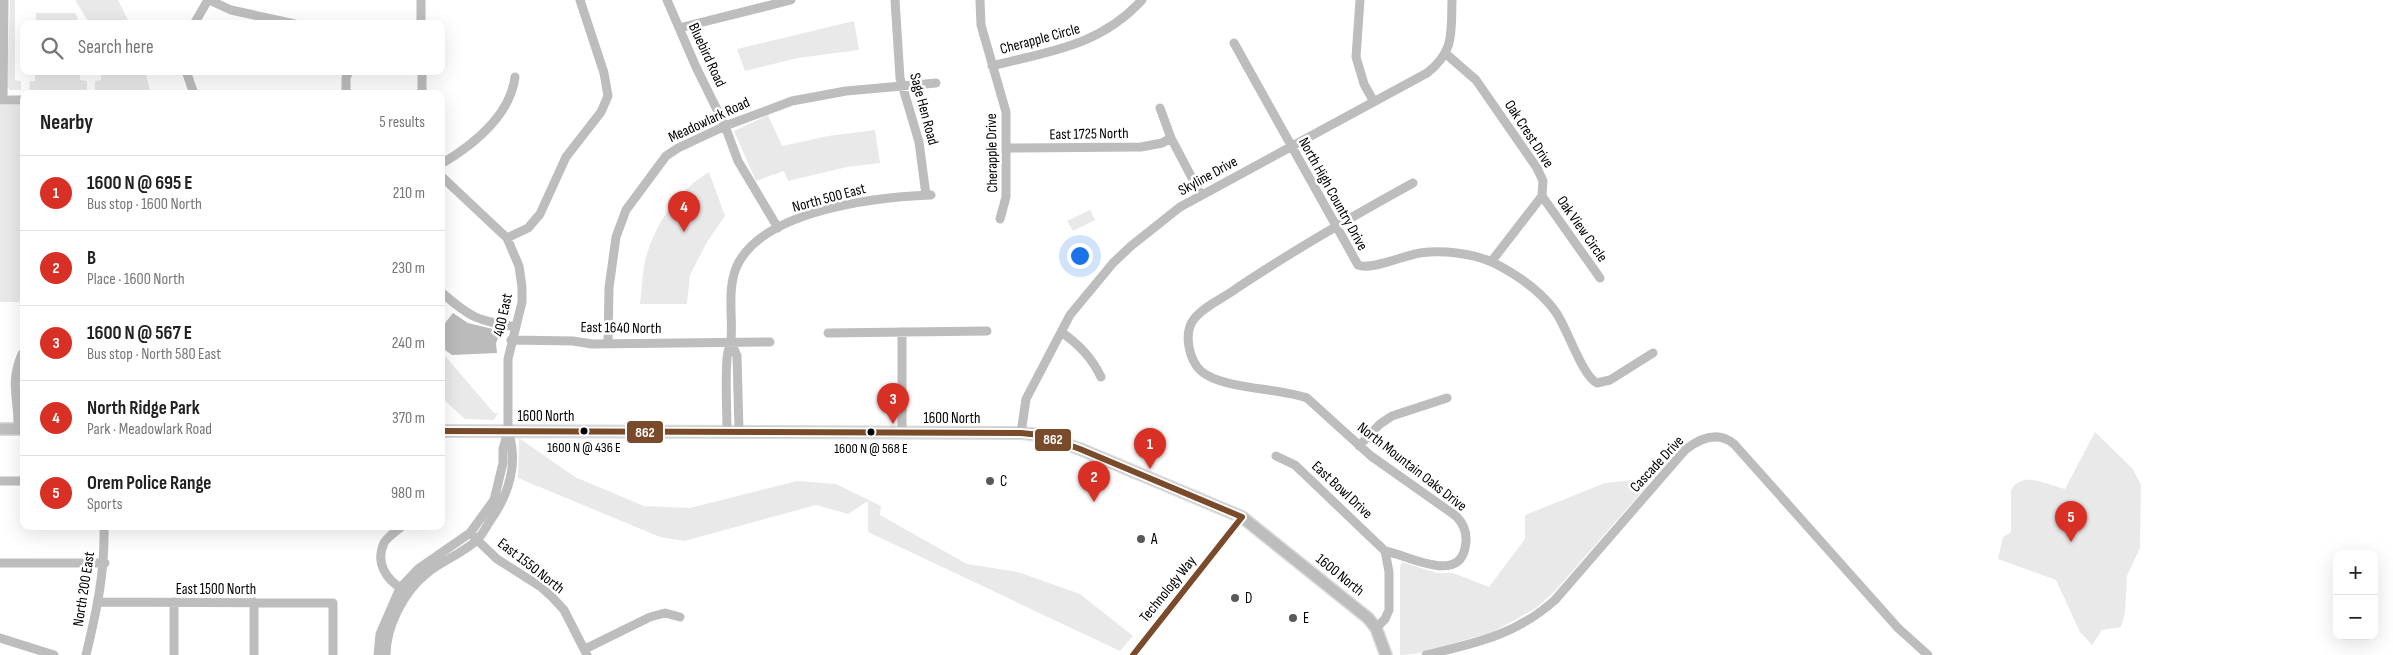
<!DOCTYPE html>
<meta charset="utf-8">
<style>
body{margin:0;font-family:"Sofia Sans Condensed",sans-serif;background:#f6f6f6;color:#222}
.controls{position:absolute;right:15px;bottom:15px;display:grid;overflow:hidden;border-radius:10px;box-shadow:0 5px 20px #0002}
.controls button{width:45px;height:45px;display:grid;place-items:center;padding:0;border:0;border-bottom:1px solid #e0e0e0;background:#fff;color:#222;font:25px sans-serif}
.you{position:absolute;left:1079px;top:255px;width:18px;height:18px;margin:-12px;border:4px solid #fff;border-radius:50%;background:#1a73e8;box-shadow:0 0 0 8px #1a73e833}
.badge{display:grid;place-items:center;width:32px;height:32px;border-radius:50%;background:#d93025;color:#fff;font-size:16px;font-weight:700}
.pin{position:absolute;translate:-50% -41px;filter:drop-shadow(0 1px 2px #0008)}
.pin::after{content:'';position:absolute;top:26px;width:18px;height:15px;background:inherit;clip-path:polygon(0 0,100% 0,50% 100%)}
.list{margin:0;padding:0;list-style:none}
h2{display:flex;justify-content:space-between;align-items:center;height:65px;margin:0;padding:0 20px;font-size:21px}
h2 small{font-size:16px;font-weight:400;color:#767676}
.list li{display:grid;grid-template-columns:32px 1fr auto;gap:15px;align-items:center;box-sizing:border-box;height:75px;padding:0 20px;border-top:1px solid #e0e0e0}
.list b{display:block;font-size:19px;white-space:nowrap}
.list p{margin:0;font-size:16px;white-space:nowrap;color:#767676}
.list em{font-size:16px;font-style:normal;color:#767676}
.icon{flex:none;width:28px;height:28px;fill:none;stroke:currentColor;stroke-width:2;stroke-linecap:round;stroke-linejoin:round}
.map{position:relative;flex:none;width:2393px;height:655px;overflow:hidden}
.search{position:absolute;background:#fff;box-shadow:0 5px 20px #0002;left:20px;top:20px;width:425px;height:55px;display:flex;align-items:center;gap:12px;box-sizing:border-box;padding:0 18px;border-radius:10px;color:#767676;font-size:19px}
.panel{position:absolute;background:#fff;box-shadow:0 5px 20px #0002;left:20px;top:90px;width:425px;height:440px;border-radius:10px}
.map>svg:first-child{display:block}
.green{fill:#e9e9e9}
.water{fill:#bbb}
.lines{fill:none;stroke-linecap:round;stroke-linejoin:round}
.major-casing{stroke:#dbdbdb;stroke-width:14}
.minor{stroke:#bdbdbd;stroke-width:9}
.major{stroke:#bdbdbd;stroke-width:11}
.bus-1-casing{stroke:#fff;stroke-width:10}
.bus-1{stroke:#7a4b2a;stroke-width:6}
.bus-dot{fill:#000;stroke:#fff;stroke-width:2}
.poi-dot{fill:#595959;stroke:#fff;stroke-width:2}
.labels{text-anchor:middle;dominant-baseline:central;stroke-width:5;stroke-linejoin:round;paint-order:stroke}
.bus-label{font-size:14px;fill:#000;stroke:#fff}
.street-label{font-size:15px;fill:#000;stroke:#fff}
.poi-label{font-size:15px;fill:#000;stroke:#fff;text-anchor:start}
.line-badge{stroke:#fff;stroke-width:2}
.badge-label{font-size:14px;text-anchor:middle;font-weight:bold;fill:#fff}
</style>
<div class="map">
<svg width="2393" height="655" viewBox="0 0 2393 655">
<rect width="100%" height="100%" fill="#fff"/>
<!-- green -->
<path class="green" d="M 10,0 L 15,0 L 15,80 L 21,81 L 21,90 L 10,90 L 7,87 Z
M 75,0 L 118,0 L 130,24 L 90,24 Z
M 36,13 L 75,13 L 80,24 L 36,24 Z
M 854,21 L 859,50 L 798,58 L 745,71 L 737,49 Z
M 35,71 L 80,71 L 80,80 L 87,81 L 87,90 L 29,90 L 30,81 L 35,81 Z
M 101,71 L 145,71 L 151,94 L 100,94 L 95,92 L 95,81 L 101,80 Z
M 0,105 L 24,105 L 24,302 L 0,302 Z
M 768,115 L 782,146 L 828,136 L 875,130 L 880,163 L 847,167 L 788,181 L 784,171 L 756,181 L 734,131 Z
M 709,172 L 725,216 L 707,242 L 690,275 L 687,304 L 640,304 C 642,290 642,275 645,261 C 654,225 677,191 709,172 Z
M 1090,210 L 1095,220 L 1073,231 L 1067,221 Z
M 441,351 L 494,413 L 498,413 L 494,420 L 465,419 L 441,397 Z
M 2095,432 L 2133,469 L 2141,485 L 2140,548 L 2127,576 L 2125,613 L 2121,627 L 2102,630 L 2092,645 L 2080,632 L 2056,580 L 1998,559 L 2003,537 L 2011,532 L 2011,490 C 2023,470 2047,485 2065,489 Z
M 519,438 L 575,477 L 644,506 L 690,508 L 797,481 L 836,484 L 881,506 L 880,515 L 967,564 L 1018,572 L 1080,594 L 1133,636 L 1120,651 L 868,532 L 868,501 L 848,514 L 816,505 L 684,541 L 660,537 L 518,478 Z
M 1633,480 L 1643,484 L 1645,488 L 1556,590 L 1536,608 L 1493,632 L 1415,654 L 1400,655 L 1400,567 L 1402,562 L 1437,573 L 1453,573 L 1489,587 L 1525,539 L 1525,515 L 1605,483 Z"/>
<!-- water -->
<path class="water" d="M 453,313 L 468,323 L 501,331 L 496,343 L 497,353 L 452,355 L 441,347 L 441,328 Z"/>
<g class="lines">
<defs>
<path id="major" d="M 0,429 L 24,429
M 441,431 L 1021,433 L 1040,435 L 1080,449 L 1242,517 L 1368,618 L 1376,628 L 1386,655"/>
</defs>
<!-- major casing -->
<use href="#major" class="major-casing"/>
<!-- minor -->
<path class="minor" d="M 209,0 L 231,10 L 295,24
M 421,0 L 421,24
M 667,0 L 696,67 L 725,126 L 738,161 L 778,228
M 895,0 L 900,78 L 919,142 L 926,195
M 980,0 L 981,25 L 1006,112 L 1006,197 L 1000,219
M 1360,0 L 1356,57 L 1364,84 L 1374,102
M 194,24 L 208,0
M 679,28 L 791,0
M 1234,43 L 1358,265 C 1370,271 1405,255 1420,253 C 1443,250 1471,253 1492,262 C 1516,274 1539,289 1555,311 C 1567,327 1582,376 1597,383 L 1610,380 L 1653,353
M 1445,53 L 1476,80 L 1537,168 L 1543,181 L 1542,196 L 1491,262
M 992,66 C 1050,51 1100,46 1142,0
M 186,71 L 194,94
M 422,71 L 422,94
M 346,94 L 346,78 L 349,71
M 0,100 L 24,100
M 3,100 L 4,0
M 1160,108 L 1171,138 L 1201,195
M 1006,148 L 1141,147 L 1162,143 L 1171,138
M 441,164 C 473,145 510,116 515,77
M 1542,196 L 1600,278
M 507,238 L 528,228 L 540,214 L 566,157 L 601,112 L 608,96 L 604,73 L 580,0
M 441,292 C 472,319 477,320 516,327
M 1061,332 C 1079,344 1092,358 1101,377
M 828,333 L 987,331
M 511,340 L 573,341 L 592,344 L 770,342
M 731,342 L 737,356 L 739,431
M 608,344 L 609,288 L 616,237 L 626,210 L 666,156 L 678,148 L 725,126 L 792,101 L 846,91 L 936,83
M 18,429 C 19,398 9,384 22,354
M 727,431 C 727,407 725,383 727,359 C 727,352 730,347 731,340 C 733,316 727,292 736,268 C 760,210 877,197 931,195
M 902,433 L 902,332
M 1021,433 L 1026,399 L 1070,315 L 1113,263 L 1131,246 L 1180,207 L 1427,73 C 1455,51 1451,33 1452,0
M 1359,446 L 1380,424 L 1392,416 L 1447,398
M 1276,456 L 1295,465 L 1385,551 L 1389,572 L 1389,610 L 1385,619 L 1376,628
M 0,481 L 24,481
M 402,526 C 397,531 387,537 384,543 C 375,563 386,580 404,590
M 474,537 L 497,559 L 541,587 L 552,597 L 564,610 L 587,655
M 1385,551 C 1408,555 1458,584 1465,548 C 1468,535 1465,525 1456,516 L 1371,456 L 1307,398 C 1280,388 1221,389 1201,371 C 1189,360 1183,333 1194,319 C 1204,306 1224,298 1237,288 C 1294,250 1353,216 1413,183
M 0,563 L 105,563
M 99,602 L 333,603 L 333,655
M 174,602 L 174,655
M 0,638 L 54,655
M 585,649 L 650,617 L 665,613 L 680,617
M 86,655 C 97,609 105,573 104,526
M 254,655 L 254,602
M 378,655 L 380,634 L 400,588 L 418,569 L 470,533 L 494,500 L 503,463 L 503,449 L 508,431 L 508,359 L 522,302 L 522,287 L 519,266 L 507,238 L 441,176
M 386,655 C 386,626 404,592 426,574 C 441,561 462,554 477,540 C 482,535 486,527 490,521 C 509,494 519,464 508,431
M 1133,655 L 1242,517
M 1426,655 C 1476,643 1516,635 1555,600 L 1685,450 C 1700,438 1718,431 1734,444 L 1898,628 L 1928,655"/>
<!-- major -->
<use href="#major" class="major"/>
<defs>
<path id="bus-1" d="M 441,431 L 1021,433 L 1040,435 L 1080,449 L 1242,517
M 1133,655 L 1242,517"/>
</defs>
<!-- bus-1 casing -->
<use href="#bus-1" class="bus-1-casing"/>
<!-- bus-1 -->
<use href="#bus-1" class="bus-1"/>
</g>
<!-- markers -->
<g class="bus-dot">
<circle cx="584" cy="431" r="4.5"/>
<circle cx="871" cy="432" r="4.5"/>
</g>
<g class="poi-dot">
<circle cx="990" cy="481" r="5"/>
<circle cx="1141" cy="539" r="5"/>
<circle cx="1235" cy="598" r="5"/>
<circle cx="1293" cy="618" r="5"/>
</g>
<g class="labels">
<!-- bus labels -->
<g class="bus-label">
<text x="584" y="447">1600 N @ 436 E</text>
<text x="871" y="448">1600 N @ 568 E</text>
</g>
<!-- street labels -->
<g class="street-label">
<text transform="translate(1040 39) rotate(-15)">Cherapple Circle</text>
<text transform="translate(707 55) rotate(65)">Bluebird Road</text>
<text transform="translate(924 109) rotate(75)">Sage Hen Road</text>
<text transform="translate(709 120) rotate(-25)">Meadowlark Road</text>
<text transform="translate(1089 134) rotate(-1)">East 1725 North</text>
<text transform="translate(1529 134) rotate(57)">Oak Crest Drive</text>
<text transform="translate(992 153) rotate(-91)">Cherapple Drive</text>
<text transform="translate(1208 176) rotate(-29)">Skyline Drive</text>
<text transform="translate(1333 194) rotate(61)">North High Country Drive</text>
<text transform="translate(829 198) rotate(-15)">North 500 East</text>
<text transform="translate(1582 229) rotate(55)">Oak View Circle</text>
<text transform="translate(503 315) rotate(-78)">400 East</text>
<text transform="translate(621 328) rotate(1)">East 1640 North</text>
<text x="546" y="416">1600 North</text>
<text x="952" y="418">1600 North</text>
<text transform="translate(1657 464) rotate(-47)">Cascade Drive</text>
<text transform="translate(1412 467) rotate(38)">North Mountain Oaks Drive</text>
<text transform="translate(1342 490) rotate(43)">East Bowl Drive</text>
<text transform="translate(531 566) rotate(38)">East 1550 North</text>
<text transform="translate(1340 575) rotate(39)">1600 North</text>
<text transform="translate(84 589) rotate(-81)">North 200 East</text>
<text x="216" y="589">East 1500 North</text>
<text transform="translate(1168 589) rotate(-51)">Technology Way</text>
</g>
<!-- poi labels -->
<g class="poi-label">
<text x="1000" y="481">C</text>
<text x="1151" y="539">A</text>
<text x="1245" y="598">D</text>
<text x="1303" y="618">E</text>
</g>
</g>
<g class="line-badge">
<rect x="626" y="420" width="38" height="24" rx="5" fill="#7a4b2a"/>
<rect x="1034" y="428" width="38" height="24" rx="5" fill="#7a4b2a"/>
</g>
<g class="badge-label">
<text x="645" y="437">862</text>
<text x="1053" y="444">862</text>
</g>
</svg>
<div class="controls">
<button>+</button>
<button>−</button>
</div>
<div class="you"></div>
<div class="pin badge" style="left:1150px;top:469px">1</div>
<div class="pin badge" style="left:1094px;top:502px">2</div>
<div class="pin badge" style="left:893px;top:424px">3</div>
<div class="pin badge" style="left:684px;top:232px">4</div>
<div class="pin badge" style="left:2071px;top:542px">5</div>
<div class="search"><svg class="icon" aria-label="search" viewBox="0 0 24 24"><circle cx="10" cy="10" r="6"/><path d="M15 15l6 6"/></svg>Search here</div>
<section class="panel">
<h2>Nearby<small>5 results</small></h2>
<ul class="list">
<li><span class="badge">1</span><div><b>1600 N @ 695 E</b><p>Bus stop · 1600 North</p></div><em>210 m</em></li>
<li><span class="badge">2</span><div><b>B</b><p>Place · 1600 North</p></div><em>230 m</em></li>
<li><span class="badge">3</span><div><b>1600 N @ 567 E</b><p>Bus stop · North 580 East</p></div><em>240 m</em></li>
<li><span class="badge">4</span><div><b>North Ridge Park</b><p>Park · Meadowlark Road</p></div><em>370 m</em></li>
<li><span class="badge">5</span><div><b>Orem Police Range</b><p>Sports</p></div><em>980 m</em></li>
</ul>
</section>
</div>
